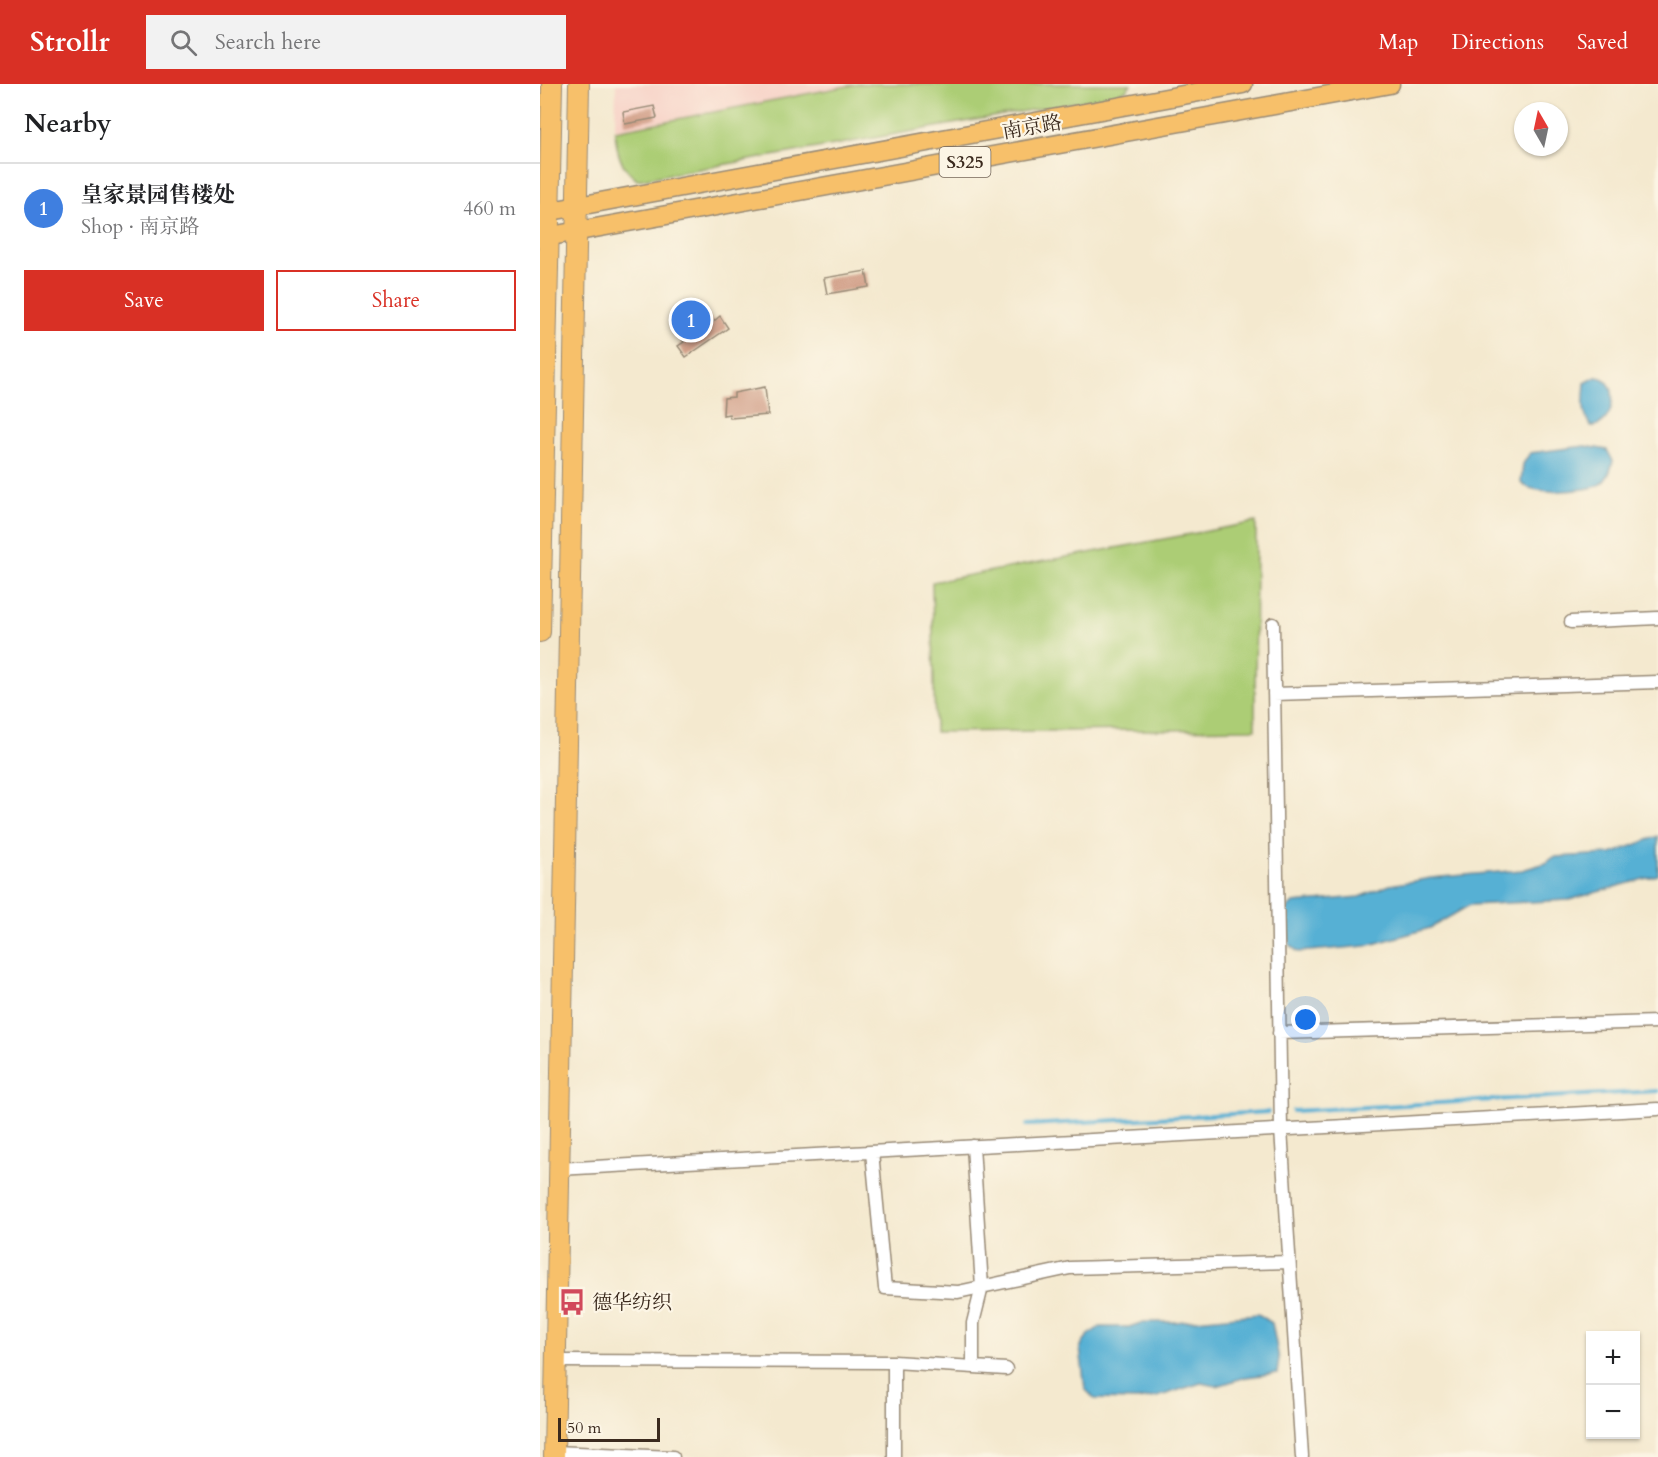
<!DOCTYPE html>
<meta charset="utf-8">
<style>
body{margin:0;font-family:Cardo,"Noto Serif SC",serif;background:#f2f2f2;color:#202124}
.controls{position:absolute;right:18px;bottom:18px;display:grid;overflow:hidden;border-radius:0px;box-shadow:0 2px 4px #0004}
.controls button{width:54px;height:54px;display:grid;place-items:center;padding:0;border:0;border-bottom:2px solid #e0e0e0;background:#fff;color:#202124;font:30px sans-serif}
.compass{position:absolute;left:974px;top:18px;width:54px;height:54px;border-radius:50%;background:#fff;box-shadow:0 2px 4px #0004;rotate:351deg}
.scale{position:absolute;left:18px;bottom:15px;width:102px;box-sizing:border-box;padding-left:6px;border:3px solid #3b2a1e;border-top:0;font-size:16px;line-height:21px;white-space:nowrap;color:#3b2a1e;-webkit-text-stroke:4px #fcf5e5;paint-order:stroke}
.you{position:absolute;left:766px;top:936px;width:21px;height:21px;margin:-15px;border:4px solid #fff;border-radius:50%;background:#1a73e8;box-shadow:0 0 0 9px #1a73e833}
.badge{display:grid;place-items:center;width:39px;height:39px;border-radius:50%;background:#d93025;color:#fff;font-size:20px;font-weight:700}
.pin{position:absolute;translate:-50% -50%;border:3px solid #fff;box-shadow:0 2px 6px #0006}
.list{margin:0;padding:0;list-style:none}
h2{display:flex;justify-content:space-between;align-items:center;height:78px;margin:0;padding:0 24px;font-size:26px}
h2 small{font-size:20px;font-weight:400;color:#757577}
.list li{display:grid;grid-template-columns:39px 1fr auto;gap:18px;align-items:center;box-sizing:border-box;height:90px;padding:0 24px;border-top:2px solid #e0e0e0}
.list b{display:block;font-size:22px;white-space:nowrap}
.list p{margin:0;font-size:20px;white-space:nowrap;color:#757577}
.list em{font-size:20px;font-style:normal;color:#757577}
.actions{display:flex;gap:12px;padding:18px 24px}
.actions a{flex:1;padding:14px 0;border:2px solid #d93025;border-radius:0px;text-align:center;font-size:21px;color:#d93025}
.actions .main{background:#d93025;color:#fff}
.icon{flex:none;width:33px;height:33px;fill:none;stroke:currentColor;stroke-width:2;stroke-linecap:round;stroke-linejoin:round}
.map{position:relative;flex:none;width:1118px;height:1373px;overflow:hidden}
header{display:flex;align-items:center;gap:36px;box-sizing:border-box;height:84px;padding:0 30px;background:#d93025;color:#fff}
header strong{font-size:28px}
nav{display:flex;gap:33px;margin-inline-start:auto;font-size:21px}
.search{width:420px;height:54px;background:#f2f2f2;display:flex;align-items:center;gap:15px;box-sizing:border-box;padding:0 21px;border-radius:0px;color:#757577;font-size:22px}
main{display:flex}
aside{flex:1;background:#fff}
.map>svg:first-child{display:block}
.built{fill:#f7d1c6}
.green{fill:#accd75;stroke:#747c4a;stroke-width:1.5}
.water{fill:#57b0d4;stroke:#496d79;stroke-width:1.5}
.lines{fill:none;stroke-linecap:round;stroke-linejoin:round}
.stream{stroke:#57b0d4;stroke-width:4}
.building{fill:#d09c85}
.minor-casing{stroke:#988a76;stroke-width:15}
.primary-casing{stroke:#988a76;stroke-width:21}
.trunk-casing{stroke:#988a76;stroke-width:22}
.minor{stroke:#fff;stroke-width:12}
.primary{stroke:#f7c06b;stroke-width:18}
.trunk{stroke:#f7c06b;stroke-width:20}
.labels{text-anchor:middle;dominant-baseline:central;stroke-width:4.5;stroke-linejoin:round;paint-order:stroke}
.shield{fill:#fcf5e5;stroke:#75675a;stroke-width:1.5}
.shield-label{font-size:18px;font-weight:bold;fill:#3b2a1e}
.street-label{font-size:20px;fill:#3b2a1e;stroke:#fcf5e5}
.poi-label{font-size:20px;fill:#3b2a1e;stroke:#fcf5e5;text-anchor:start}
</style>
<header>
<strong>Strollr</strong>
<div class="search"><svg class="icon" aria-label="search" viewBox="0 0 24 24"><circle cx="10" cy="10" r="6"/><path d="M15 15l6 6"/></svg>Search here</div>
<nav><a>Map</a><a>Directions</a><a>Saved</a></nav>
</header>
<main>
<aside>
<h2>Nearby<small></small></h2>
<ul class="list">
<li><span class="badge" style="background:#3f7fe0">1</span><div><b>皇家景园售楼处</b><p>Shop · 南京路</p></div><em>460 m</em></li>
</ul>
<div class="actions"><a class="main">Save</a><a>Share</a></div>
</aside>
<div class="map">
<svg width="1118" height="1373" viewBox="0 0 1118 1373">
<rect width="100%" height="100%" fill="#fcf5e5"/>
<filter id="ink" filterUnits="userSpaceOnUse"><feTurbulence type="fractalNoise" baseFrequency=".0167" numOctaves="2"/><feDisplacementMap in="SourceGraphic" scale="12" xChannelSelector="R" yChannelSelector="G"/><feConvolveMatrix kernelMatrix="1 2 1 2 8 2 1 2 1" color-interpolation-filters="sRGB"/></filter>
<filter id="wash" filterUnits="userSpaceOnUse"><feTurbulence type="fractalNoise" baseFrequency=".008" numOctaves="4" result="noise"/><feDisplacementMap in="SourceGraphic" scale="24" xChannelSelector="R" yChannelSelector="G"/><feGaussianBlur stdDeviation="1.35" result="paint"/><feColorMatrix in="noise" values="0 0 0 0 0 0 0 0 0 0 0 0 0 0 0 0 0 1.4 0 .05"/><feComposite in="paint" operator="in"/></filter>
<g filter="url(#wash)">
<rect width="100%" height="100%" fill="#f4e9cf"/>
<!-- built -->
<path class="built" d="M 76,0 L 318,0 L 75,46 Z"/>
<!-- green -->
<path class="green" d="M 318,0 L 591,0 L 586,6 L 571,12 L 97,96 C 79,81 77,69 75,47 Z
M 716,438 L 715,645 L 395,648 L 392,498 Z"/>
<!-- water -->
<path class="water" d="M 1056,293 C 1082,294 1075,343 1051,342 C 1041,330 1044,313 1045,299 Z
M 1045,362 L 1067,366 L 1073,377 C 1071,386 1068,396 1059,401 C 1045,408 992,411 981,399 L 983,380 L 990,369 Z
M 1118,752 L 1118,791 L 1029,816 L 930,821 L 890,844 L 826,862 L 758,868 L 749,860 L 745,827 L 753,819 L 819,813 L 850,801 L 891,794 L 982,786 L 1006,779 L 1014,773 L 1071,770 Z
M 718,1230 L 732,1239 L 739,1275 L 737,1289 L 706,1293 L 677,1302 L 661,1299 L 617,1313 L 597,1316 L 555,1315 L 545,1305 L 540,1264 L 548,1251 L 560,1243 L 589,1243 L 604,1238 L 635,1238 Z"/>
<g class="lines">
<!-- stream -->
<path class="stream" d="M 753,1027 L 1118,1007
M 487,1041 L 728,1028"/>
</g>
<g id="blocks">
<!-- building -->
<path class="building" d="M 114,22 L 117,34 L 85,40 L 83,28 Z
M 326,187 L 329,203 L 287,210 L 284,194 Z
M 160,220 L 173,238 L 180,232 L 188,244 L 146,273 L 138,262 L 144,258 L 131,240 Z
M 225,303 L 228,331 L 190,334 L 189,330 L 183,331 L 184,314 L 194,313 L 194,309 Z"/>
</g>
</g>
<g filter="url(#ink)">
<use href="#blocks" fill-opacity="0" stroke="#988a76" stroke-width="1.5"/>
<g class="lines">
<defs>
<path id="minor" d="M 1031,538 L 1118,534
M 733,540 L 741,1045 L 762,1373
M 734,610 L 1118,598
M 739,949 L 1118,938
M 332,1068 L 345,1204 L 418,1208 L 530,1184 L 749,1178
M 18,1085 L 1118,1025
M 16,1277 L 354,1278 L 466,1285
M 354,1278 L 354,1373
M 433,1283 L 433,1239 L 442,1203 L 433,1062
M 14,1368 L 133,1373"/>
<path id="primary" d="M 0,129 L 703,0
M 0,154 L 850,0"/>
<path id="trunk" d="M 0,548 L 12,0
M 14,1373 L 39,0"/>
</defs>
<!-- minor casing -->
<use href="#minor" class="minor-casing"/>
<!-- primary casing -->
<use href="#primary" class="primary-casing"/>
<!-- trunk casing -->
<use href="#trunk" class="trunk-casing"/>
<!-- minor -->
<use href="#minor" class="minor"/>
<!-- primary -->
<use href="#primary" class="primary"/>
<!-- trunk -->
<use href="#trunk" class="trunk"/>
</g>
</g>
<!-- icons -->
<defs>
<symbol id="bus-bare" viewBox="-9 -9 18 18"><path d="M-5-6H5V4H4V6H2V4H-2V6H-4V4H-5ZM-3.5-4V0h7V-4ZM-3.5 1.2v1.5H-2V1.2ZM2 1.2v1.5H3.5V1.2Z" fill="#d1495b" stroke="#fcf5e5" stroke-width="2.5" paint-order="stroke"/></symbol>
</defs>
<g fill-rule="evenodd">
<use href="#bus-bare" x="13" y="1199" width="38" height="38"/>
</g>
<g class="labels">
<!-- shield labels -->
<rect class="shield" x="399.5" y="63" width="51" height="30" rx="4.5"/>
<g class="shield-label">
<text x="425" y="78">S325</text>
</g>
<!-- street labels -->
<g class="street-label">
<text transform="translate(492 43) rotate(-10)">南京路</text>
</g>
<!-- poi labels -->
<g class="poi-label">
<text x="52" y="1218">德华纺织</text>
</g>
</g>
</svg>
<div class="controls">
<button>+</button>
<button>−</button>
</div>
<svg class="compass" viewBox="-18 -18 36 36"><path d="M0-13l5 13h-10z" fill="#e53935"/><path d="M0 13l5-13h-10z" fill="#757577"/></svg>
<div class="scale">50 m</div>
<div class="you"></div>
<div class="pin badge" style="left:151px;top:236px;background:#3f7fe0">1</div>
</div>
</main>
